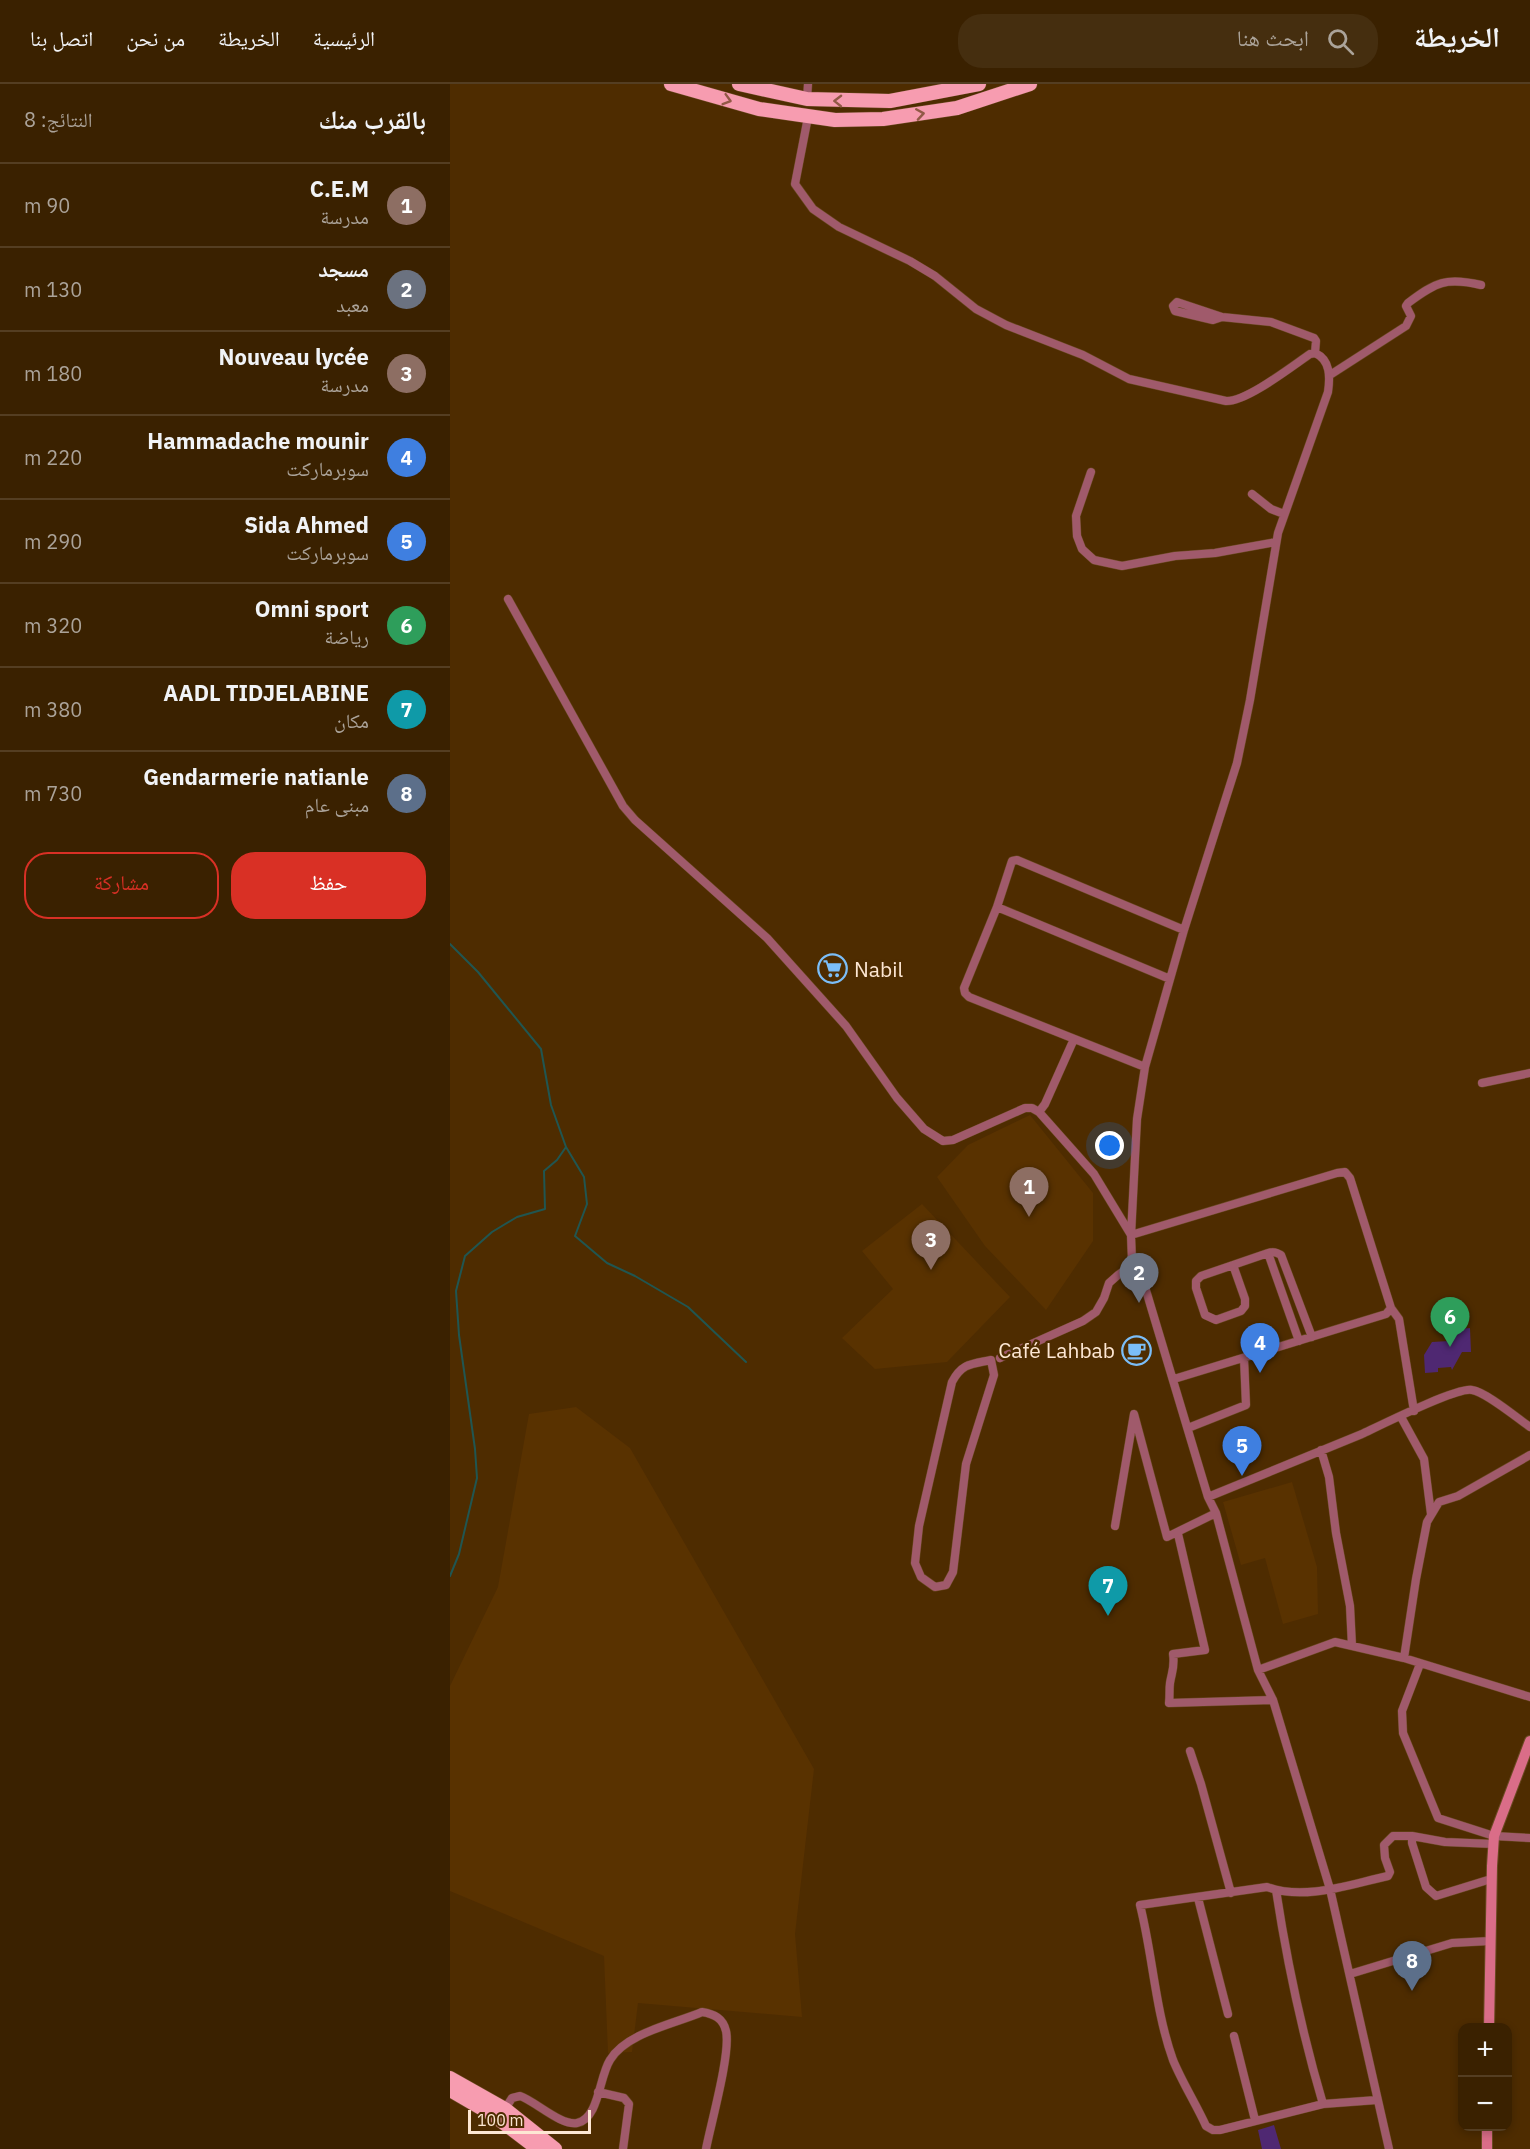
<!DOCTYPE html>
<html lang="ar">
<meta charset="utf-8">
<style>
body{margin:0;font-family:"IBM Plex Sans","Noto Naskh Arabic",sans-serif;background:#452e0f;color:#f1f3f6;direction:rtl}
.controls{position:absolute;right:18px;bottom:18px;display:grid;overflow:hidden;border-radius:12px;box-shadow:0 3px 9px #0003}
.controls button{width:54px;height:54px;display:grid;place-items:center;padding:0;border:0;border-bottom:2px solid #543e22;background:#3a2100;color:#f1f3f6;font:30px sans-serif}
.scale{position:absolute;left:18px;bottom:15px;width:123px;box-sizing:border-box;padding-left:6px;border:3px solid #fde7d3;border-top:0;font-size:16px;line-height:21px;white-space:nowrap;color:#fde7d3;-webkit-text-stroke:4px #4e2c00;paint-order:stroke}
.you{position:absolute;left:660px;top:1062px;width:21px;height:21px;margin:-15px;border:4px solid #fff;border-radius:50%;background:#1a73e8;box-shadow:0 0 0 9px #1a73e833}
.badge{display:grid;place-items:center;width:39px;height:39px;border-radius:50%;background:#d93025;color:#fff;font-size:20px;font-weight:700}
.pin{position:absolute;translate:-50% -50px;filter:drop-shadow(0 2px 3px #0008)}
.pin::after{content:'';position:absolute;top:32px;width:21px;height:18px;background:inherit;clip-path:polygon(0 0,100% 0,50% 100%)}
.list{margin:0;padding:0;list-style:none}
h2{display:flex;justify-content:space-between;align-items:center;height:78px;margin:0;padding:0 24px;font-size:26px}
h2 small{font-size:20px;font-weight:400;color:#aba399}
.list li{display:grid;grid-template-columns:39px 1fr auto;gap:18px;align-items:center;box-sizing:border-box;height:84px;padding:0 24px;border-top:2px solid #543e22}
.list b{display:block;font-size:22px;white-space:nowrap}
.list p{margin:0;font-size:20px;white-space:nowrap;color:#aba399}
.list em{font-size:20px;font-style:normal;color:#aba399}
.actions{display:flex;gap:12px;padding:18px 24px}
.actions a{flex:1;padding:14px 0;border:2px solid #d93025;border-radius:24px;text-align:center;font-size:21px;color:#d93025}
.actions .main{background:#d93025;color:#fff}
.icon{flex:none;width:33px;height:33px;fill:none;stroke:currentColor;stroke-width:2;stroke-linecap:round;stroke-linejoin:round}
.map{position:relative;flex:none;width:1080px;height:2065px;overflow:hidden;direction:ltr}
header{display:flex;align-items:center;gap:36px;box-sizing:border-box;height:84px;padding:0 30px;background:#3a2100;border-bottom:2px solid #543e22}
header strong{font-size:28px}
nav{display:flex;gap:33px;margin-inline-start:auto;font-size:21px}
.search{width:420px;height:54px;background:#452e0f;display:flex;align-items:center;gap:15px;box-sizing:border-box;padding:0 21px;border-radius:24px;color:#aba399;font-size:22px}
main{display:flex}
aside{flex:1;background:#3a2100}
.map>svg:first-child{display:block}
.built{fill:#593200}
.green{fill:#4f2872}
.lines{fill:none;stroke-linecap:round;stroke-linejoin:round}
.stream{stroke:#205651;stroke-width:2}
.minor-casing{stroke:#6a4a22;stroke-width:9}
.secondary-casing{stroke:#6a4a22;stroke-width:12}
.trunk-casing{stroke:#6a4a22;stroke-width:15}
.minor{stroke:#a05a6b;stroke-width:8}
.secondary{stroke:#da6d88;stroke-width:10}
.trunk{stroke:#f79cb0;stroke-width:14}
.oneway{stroke:#925946}
.labels{text-anchor:middle;dominant-baseline:central;stroke-width:5;stroke-linejoin:round;paint-order:stroke}
.poi-label{font-size:21px;fill:#fde7d3;stroke:#4e2c00;text-anchor:start}
</style>
<header>
<strong>الخريطة</strong>
<div class="search"><svg class="icon" aria-label="search" viewBox="0 0 24 24"><circle cx="10" cy="10" r="6"/><path d="M15 15l6 6"/></svg>ابحث هنا</div>
<nav><a>الرئيسية</a><a>الخريطة</a><a>من نحن</a><a>اتصل بنا</a></nav>
</header>
<main>
<div class="map">
<svg width="1080" height="2065" viewBox="0 0 1080 2065">
<rect width="100%" height="100%" fill="#4e2c00"/>
<!-- built -->
<path class="built" d="M 580,1031 L 643,1109 L 643,1157 L 596,1226 L 535,1162 L 487,1093 L 518,1061 Z
M 472,1120 L 560,1213 L 497,1278 L 425,1285 L 392,1254 L 443,1205 L 412,1167 Z
M 126,1323 L 180,1364 L 364,1685 L 345,1850 L 352,1933 L 188,1919 L 182,1968 L 158,1969 L 154,1872 L 0,1807 L 0,1602 L 48,1503 L 79,1330 Z
M 842,1398 L 867,1483 L 868,1530 L 833,1540 L 815,1474 L 791,1481 L 773,1418 Z"/>
<!-- green -->
<path class="green" d="M 1020,1244 L 1021,1268 L 1012,1268 L 1002,1286 L 1001,1283 L 988,1284 L 988,1288 L 975,1289 L 974,1271 L 982,1258 L 999,1257 L 998,1246 Z
M 824,2041 L 831,2065 L 812,2065 L 808,2046 Z"/>
<g class="lines">
<!-- stream -->
<path class="stream" d="M 0,860 L 28,888 L 91,965 L 101,1021 L 116,1063 L 107,1076 L 94,1087 L 95,1125 L 67,1133 L 42,1148 L 15,1172 L 6,1207 L 9,1251 L 25,1365 L 27,1394 L 9,1470 L 0,1492
M 116,1063 L 134,1093 L 137,1120 L 125,1152 L 157,1179 L 185,1192 L 238,1223 L 296,1278"/>
<defs>
<path id="minor" d="M 357,15 L 358,0
M 358,33 L 345,100 L 363,125 L 389,143 L 460,177 L 485,192 L 526,225 L 556,241 L 633,271 L 679,295 L 776,317 C 796,318 841,283 860,270 L 865,269 C 881,276 880,294 878,308 L 828,449 L 800,616 L 787,679 L 734,846 L 695,983 L 687,1035 L 681,1151 L 887,1089 L 895,1088 L 900,1094 L 941,1224 L 936,1230 L 724,1295
M 727,218 L 772,233 L 763,236 L 725,227 L 723,222 Z
M 772,233 L 821,238 L 864,254 L 866,257 L 865,269
M 880,291 L 956,242 L 961,232 L 956,222 L 958,219 C 986,198 996,193 1031,201
M 641,388 L 626,432 L 627,452 L 632,465 L 644,476 L 672,482 L 725,472 L 765,469 L 826,458
M 802,410 L 821,425 L 834,430
M 58,515 L 173,722 L 185,736 L 317,854 L 396,942 L 447,1014 L 474,1045 L 493,1057 L 503,1056 L 575,1024 L 582,1024 L 589,1028 L 644,1090 L 681,1151 L 682,1177 L 695,1203 L 758,1413 L 766,1429 L 808,1586 L 823,1616 L 880,1805 L 939,2065
M 547,823 L 720,895
M 695,983 L 519,913 L 515,909 L 514,904 L 547,823 L 562,777 L 567,776 L 734,846
M 1032,999 L 1080,989
M 589,1028 L 595,1020 L 624,955
M 818,1169 L 849,1257
M 783,1181 L 795,1215 L 795,1222 L 791,1227 L 766,1236 L 755,1231 L 746,1204 L 746,1197 L 751,1192 L 818,1169 C 824,1167 827,1169 831,1171 L 862,1253
M 941,1224 L 949,1235 L 964,1327
M 550,1274 L 633,1237 L 646,1228 L 654,1214 L 659,1199 L 668,1191 L 684,1180
M 541,1276 L 544,1291 L 516,1380 L 503,1488 L 496,1501 L 485,1503 L 471,1493 L 465,1479 L 469,1442 L 502,1298 C 512,1279 522,1280 541,1276 Z
M 951,1333 L 974,1375 L 981,1430
M 738,1344 L 796,1321 L 794,1274
M 871,1366 L 879,1393 L 886,1449 L 900,1522 L 902,1562
M 758,1413 C 810,1392 861,1371 912,1350 C 931,1341 1007,1303 1022,1306 C 1036,1308 1067,1334 1080,1343
M 665,1442 L 684,1330 L 717,1453 L 766,1429
M 728,1450 L 755,1566 L 723,1570 C 725,1583 722,1587 720,1599 C 719,1606 720,1612 719,1619 L 823,1616
M 954,1574 L 966,1495 L 977,1438 L 989,1418 L 1008,1412 L 1080,1371
M 970,1580 L 952,1627 L 953,1649 L 988,1734 L 1044,1752 L 1080,1754
M 808,1586 L 885,1558 L 954,1574 L 1080,1613
M 740,1667 L 751,1700 L 781,1809
M 962,1752 L 962,1759 L 976,1803 L 986,1812 L 1041,1795
M 826,1806 C 837,1878 852,1949 873,2020
M 748,1814 L 778,1930
M 900,1890 L 1002,1859 L 1040,1857
M 784,1952 L 805,2036
M 148,2008 L 174,2014 L 179,2020 L 173,2065
M 927,2016 L 873,2020 L 770,2046 L 763,2046 L 756,2042 C 746,2020 732,1998 723,1976 C 705,1926 703,1872 690,1821 L 817,1803 C 855,1817 900,1800 938,1792 L 940,1788 L 935,1774 L 934,1761 L 943,1752 L 962,1752 L 995,1758 L 1044,1760
M 55,2025 L 62,2014 L 70,2012 C 85,2017 111,2042 127,2039 C 149,2035 149,1993 160,1976 C 176,1949 224,1940 252,1928 C 264,1930 273,1934 276,1947 C 281,1969 261,2039 256,2065"/>
<path id="secondary" d="M 1039,1944 L 1042,1782 L 1044,1752 L 1080,1657
M 1037,2065 L 1037,2042"/>
<path id="trunk" d="M 221,0 L 309,25 L 385,36 L 433,35 L 507,24 L 580,0
M 289,0 L 357,15 L 440,17 L 529,0
M 0,1994 L 55,2025 L 105,2065
M 0,2006 L 43,2031 L 88,2065"/>
</defs>
<!-- minor casing -->
<use href="#minor" class="minor-casing"/>
<!-- secondary casing -->
<use href="#secondary" class="secondary-casing"/>
<!-- trunk casing -->
<use href="#trunk" class="trunk-casing"/>
<!-- minor -->
<use href="#minor" class="minor"/>
<!-- secondary -->
<use href="#secondary" class="secondary"/>
<!-- trunk -->
<use href="#trunk" class="trunk"/>
</g>
<!-- one-way arrows -->
<defs><path id="oneway-chevron" d="M-2-3.5L2.5 0L-2 3.5" fill="none" stroke-width="1.6" stroke-linecap="round" stroke-linejoin="round" transform="scale(1.5)"/></defs>
<g class="oneway">
<use href="#oneway-chevron" transform="translate(277 16) rotate(16)"/>
<use href="#oneway-chevron" transform="translate(388 17) rotate(-179)"/>
<use href="#oneway-chevron" transform="translate(470 30) rotate(-9)"/>
</g>
<!-- icons -->
<defs>
<symbol id="supermarket-ring" viewBox="-11 -11 22 22"><circle r="9.5" fill="#4e2c00" stroke="#7bbef8" stroke-width="1.5"/><path d="M-6-5.5h2.5l.6 2H6L4.5 2H-2.5L-4.4-4H-6ZM-1.5 3.2a1.3 1.3 0 1 0 .1 0ZM3 3.2a1.3 1.3 0 1 0 .1 0Z" fill="#7bbef8"/></symbol>
<symbol id="cafe-ring" viewBox="-11 -11 22 22"><circle r="9.5" fill="#4e2c00" stroke="#7bbef8" stroke-width="1.5"/><path d="M-5.5-4.5H6V0H3Q3 3.5 0 3.5H-2.5Q-5.5 3.5-5.5 0ZM3-3.2v2h1.7v-2ZM-6 4.5H4V6H-6Z" fill="#7bbef8"/></symbol>
</defs>
<g fill-rule="evenodd">
<use href="#supermarket-ring" x="366" y="868" width="33" height="33"/>
<use href="#cafe-ring" x="670" y="1250" width="33" height="33"/>
</g>
<g class="labels">
<!-- poi labels -->
<g class="poi-label">
<text x="404" y="885">Nabil</text>
<text x="665" y="1266" text-anchor="end">Café Lahbab</text>
</g>
</g>
</svg>
<div class="controls">
<button>+</button>
<button>−</button>
</div>
<div class="scale">100 m</div>
<div class="you"></div>
<div class="pin badge" style="left:579px;top:1133px;background:#8d6e63">1</div>
<div class="pin badge" style="left:689px;top:1219px;background:#6b7280">2</div>
<div class="pin badge" style="left:481px;top:1186px;background:#8d6e63">3</div>
<div class="pin badge" style="left:810px;top:1289px;background:#3f7fe0">4</div>
<div class="pin badge" style="left:792px;top:1392px;background:#3f7fe0">5</div>
<div class="pin badge" style="left:1000px;top:1263px;background:#2e9e5b">6</div>
<div class="pin badge" style="left:658px;top:1532px;background:#0f9aa8">7</div>
<div class="pin badge" style="left:962px;top:1907px;background:#5c6f8a">8</div>
</div>
<aside>
<h2>بالقرب منك<small>النتائج: 8</small></h2>
<ul class="list">
<li><span class="badge" style="background:#8d6e63">1</span><div><b>C.E.M</b><p>مدرسة</p></div><em>90 m</em></li>
<li><span class="badge" style="background:#6b7280">2</span><div><b>مسجد</b><p>معبد</p></div><em>130 m</em></li>
<li><span class="badge" style="background:#8d6e63">3</span><div><b>Nouveau lycée</b><p>مدرسة</p></div><em>180 m</em></li>
<li><span class="badge" style="background:#3f7fe0">4</span><div><b>Hammadache mounir</b><p>سوبرماركت</p></div><em>220 m</em></li>
<li><span class="badge" style="background:#3f7fe0">5</span><div><b>Sida Ahmed</b><p>سوبرماركت</p></div><em>290 m</em></li>
<li><span class="badge" style="background:#2e9e5b">6</span><div><b>Omni sport</b><p>رياضة</p></div><em>320 m</em></li>
<li><span class="badge" style="background:#0f9aa8">7</span><div><b>AADL TIDJELABINE</b><p>مكان</p></div><em>380 m</em></li>
<li><span class="badge" style="background:#5c6f8a">8</span><div><b>Gendarmerie natianle</b><p>مبنى عام</p></div><em>730 m</em></li>
</ul>
<div class="actions"><a class="main">حفظ</a><a>مشاركة</a></div>
</aside>
</main>
